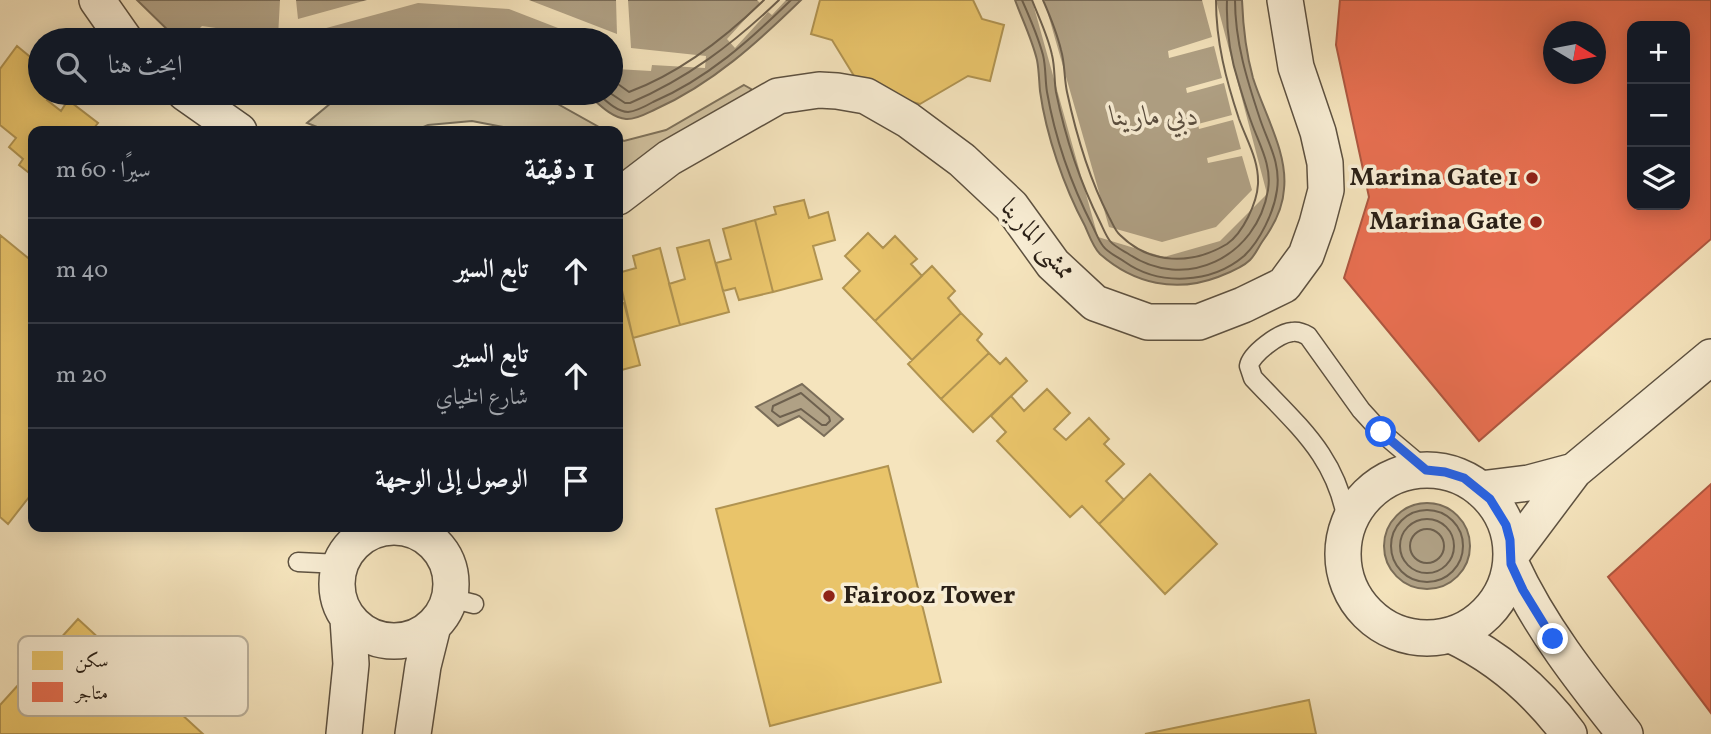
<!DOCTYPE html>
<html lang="ar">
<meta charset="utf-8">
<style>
body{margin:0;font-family:Vollkorn,Amiri,serif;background:#242831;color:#f1f3f6;direction:rtl}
.controls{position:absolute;right:21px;top:21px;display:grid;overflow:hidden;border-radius:14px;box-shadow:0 4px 18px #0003}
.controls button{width:63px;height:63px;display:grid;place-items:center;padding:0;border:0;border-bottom:2px solid #363941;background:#171b24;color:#f1f3f6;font:35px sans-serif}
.compass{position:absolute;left:1543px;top:21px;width:63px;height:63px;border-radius:50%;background:#171b24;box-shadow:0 4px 18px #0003;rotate:100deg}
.stop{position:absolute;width:21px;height:21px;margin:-16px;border:5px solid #2563eb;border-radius:50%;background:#fff}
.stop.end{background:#2563eb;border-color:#fff;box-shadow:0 2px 7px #0008}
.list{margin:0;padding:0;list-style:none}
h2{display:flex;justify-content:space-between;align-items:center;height:91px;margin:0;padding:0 28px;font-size:30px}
h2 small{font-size:23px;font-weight:400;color:#9ea1a6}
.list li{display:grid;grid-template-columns:46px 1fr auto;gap:21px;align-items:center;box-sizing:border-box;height:105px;padding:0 28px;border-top:2px solid #363941}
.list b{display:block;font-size:26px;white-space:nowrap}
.list p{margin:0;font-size:23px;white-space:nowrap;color:#9ea1a6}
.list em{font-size:23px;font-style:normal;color:#9ea1a6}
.icon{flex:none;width:38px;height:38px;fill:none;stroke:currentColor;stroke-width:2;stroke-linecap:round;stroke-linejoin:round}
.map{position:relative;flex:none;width:1711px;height:734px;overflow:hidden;direction:ltr}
.search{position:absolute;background:#171b24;box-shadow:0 4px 18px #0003;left:28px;top:28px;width:595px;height:77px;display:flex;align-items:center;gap:18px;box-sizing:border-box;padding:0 24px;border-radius:38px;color:#9ea1a6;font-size:26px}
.panel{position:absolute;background:#171b24;box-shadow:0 4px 18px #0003;left:28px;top:126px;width:595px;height:406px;border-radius:14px;direction:rtl}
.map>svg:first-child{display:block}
.green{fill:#d2c3a1;stroke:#7e725c;stroke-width:2}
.water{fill:#b0a185;stroke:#7a6d59;stroke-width:2}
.pier{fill:#f5e4bd}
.homes{fill:#e9c46a;stroke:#b09351;stroke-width:2}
.shops{fill:#e76f51;stroke:#ae5740;stroke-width:2;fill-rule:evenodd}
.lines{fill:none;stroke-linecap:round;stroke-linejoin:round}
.shore{stroke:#6d604e;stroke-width:2}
.lane-casing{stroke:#5d5140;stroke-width:21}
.street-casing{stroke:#5d5140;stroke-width:38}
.lane{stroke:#f8edd4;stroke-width:18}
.street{stroke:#f8edd4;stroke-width:35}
.route{stroke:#2563eb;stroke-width:9}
.poi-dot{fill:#8f2418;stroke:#f8edd4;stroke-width:2.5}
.labels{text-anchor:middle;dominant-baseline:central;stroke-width:7;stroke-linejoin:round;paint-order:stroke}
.poi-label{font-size:26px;font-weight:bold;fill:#2a2017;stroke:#f8edd4;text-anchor:end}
.street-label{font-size:26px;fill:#2a2017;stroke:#f8edd4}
.water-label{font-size:28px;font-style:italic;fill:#594d3e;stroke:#f8edd4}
.key{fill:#f8edd4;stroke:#bab09b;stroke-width:2}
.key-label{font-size:19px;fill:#2a2017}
</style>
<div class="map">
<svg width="1711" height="734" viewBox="0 0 1711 734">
<rect width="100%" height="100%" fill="#f5e4bd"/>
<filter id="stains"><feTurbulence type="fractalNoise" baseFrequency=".00286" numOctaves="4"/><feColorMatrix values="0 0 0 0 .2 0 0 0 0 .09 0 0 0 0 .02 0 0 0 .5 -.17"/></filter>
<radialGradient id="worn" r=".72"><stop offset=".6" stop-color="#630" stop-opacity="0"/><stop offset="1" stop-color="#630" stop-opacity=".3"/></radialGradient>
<!-- green -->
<path class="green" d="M 744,85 L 751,89 L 750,98 L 625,172 L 618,173 L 618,137 L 624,141 L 666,130 Z
M 343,93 L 538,93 L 606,131 L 509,131 L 503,127 L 472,121 L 428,125 L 414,131 L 327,131 L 307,123 Z"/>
<!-- water -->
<path class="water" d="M 137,0 L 801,0 C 758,42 712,84 656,109 C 647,113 636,120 626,119 C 611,118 597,102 586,93 L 611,93 L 611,40 L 178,40 Z
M 1015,0 L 1242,0 C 1243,26 1246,53 1253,78 C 1264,113 1288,153 1284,189 C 1283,208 1273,227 1262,242 C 1258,248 1255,255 1250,260 C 1242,268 1228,273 1218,277 C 1176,293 1134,284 1100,254 C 1093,247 1089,235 1085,226 C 1064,187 1046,135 1040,91 C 1039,81 1039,70 1037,60 C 1032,39 1022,19 1015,0 Z
M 802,384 L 843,419 L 824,436 L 799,416 L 778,426 L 756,407 Z
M1384 546a43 43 0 1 1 86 0a43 43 0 1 1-86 0Z"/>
<!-- pier -->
<path class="pier" d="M 280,0 L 296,0 L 298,19 L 367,0 L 529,0 L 617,34 L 616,0 L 628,0 L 631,48 L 706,56 L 705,68 L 652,65 L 651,71 L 616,69 L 617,52 L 611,49 L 611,40 L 589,40 L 509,9 L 418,3 L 297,36 L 296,40 L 188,40 L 202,26 L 278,37 Z
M 757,0 L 786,0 L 772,15 L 768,12 L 735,48 L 727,39 L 760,3 Z
M 1032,0 L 1044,0 L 1109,227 L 1162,242 L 1216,227 L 1252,190 L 1242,156 L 1208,163 L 1207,158 L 1241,149 L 1233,120 L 1199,129 L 1198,124 L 1232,115 L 1224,83 L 1187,93 L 1186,88 L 1222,78 L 1214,46 L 1169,58 L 1168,51 L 1212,37 L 1202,0 L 1216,0 L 1267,194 L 1220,241 L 1164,257 L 1098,237 Z"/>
<!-- homes -->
<path class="homes" d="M 820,0 L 973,0 L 982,19 L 1004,25 L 990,81 L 968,76 L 920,104 L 862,89 L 832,40 L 811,34 Z
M 1566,7 L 1589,32 L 1554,32 L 1554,74 L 1596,74 L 1596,39 L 1632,80 L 1632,205 L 1678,205 L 1555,316 L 1407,151 Z
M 17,46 L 40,65 L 40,93 L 53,93 L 47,100 L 61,111 L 68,100 L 98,123 L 94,128 L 98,131 L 33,131 L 33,176 L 19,165 L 23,159 L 9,147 L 16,138 L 0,125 L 0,69 Z
M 1685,138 L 1711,167 L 1711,175 L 1685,199 Z
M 804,200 L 809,218 L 828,212 L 835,240 L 813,246 L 822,279 L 773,292 L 755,220 L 776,214 L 774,207 Z
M 755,220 L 773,292 L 739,300 L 735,288 L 723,291 L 716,263 L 731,259 L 723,229 Z
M 868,233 L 883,248 L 895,236 L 917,259 L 911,264 L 922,276 L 875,321 L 843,288 L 860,271 L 845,256 Z
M 0,235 L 33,262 L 33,492 L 8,524 L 0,517 Z
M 709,240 L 729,312 L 680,325 L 669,284 L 685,279 L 677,248 Z
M 660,248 L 680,325 L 633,338 L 618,273 L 636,268 L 633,256 Z
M 932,266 L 955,291 L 948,298 L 961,313 L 912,360 L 875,321 Z
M 624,303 L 640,365 L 618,371 L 618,304 Z
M 961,313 L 982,334 L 977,340 L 989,353 L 941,399 L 908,364 Z
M 989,353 L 1000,364 L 1006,358 L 1027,381 L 973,432 L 941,399 Z
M 1047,389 L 1070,413 L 1054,429 L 1066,440 L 1089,418 L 1109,439 L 1104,444 L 1124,464 L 1106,481 L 1124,500 L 1099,524 L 1082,506 L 1070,517 L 997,441 L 1006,432 L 991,416 L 1011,396 L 1024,411 Z
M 888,466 L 941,682 L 770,726 L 716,509 Z
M 1150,474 L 1217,544 L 1165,594 L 1099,524 Z
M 1711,559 L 1711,657 L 1673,573 Z
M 78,619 L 203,734 L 0,734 L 0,705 Z
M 1309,700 L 1316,734 L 1145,734 Z"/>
<!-- shops -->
<path class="shops" d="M 1340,0 L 1711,0 L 1711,239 L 1479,441 L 1344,278 L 1369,197 L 1336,45 ZM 1632,26 L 1685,26 L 1685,205 L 1632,205 ZM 1554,32 L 1596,32 L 1596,74 L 1554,74 Z
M 1711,484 L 1711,713 L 1608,577 Z"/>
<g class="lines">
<!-- shore -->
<path class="shore" d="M 1022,0 C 1030,18 1038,36 1043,55 C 1046,67 1045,80 1047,92 C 1055,138 1072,186 1093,227 C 1096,233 1099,241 1103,246 C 1108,253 1118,257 1125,262 C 1159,286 1211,284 1244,256 C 1260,241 1274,212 1277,190 C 1281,163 1268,143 1260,119 C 1247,80 1235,42 1235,0
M 1032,0 C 1039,18 1048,36 1052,55 C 1055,67 1054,80 1056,92 C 1065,136 1080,182 1100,222 C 1103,228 1106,236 1110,241 C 1114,246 1122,250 1127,253 C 1185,293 1257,257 1268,190 C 1272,166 1260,146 1252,124 C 1247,111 1243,97 1239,84 C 1230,57 1226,28 1227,0
M 1043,0 C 1050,16 1057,33 1061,50 C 1065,63 1064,78 1067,92 C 1076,134 1089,178 1109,217 C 1112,222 1115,231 1120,235 C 1150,265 1192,265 1227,244 C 1243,233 1257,203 1258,184 C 1259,160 1247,141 1239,119 C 1226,80 1216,42 1216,0
M 611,79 L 629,92 C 680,73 725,38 764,0
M 597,93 C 605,100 617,112 628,112 C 637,111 646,106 653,102 C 707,79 750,40 791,0
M 610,93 L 625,103 L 630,103 C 687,79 734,43 779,0
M 801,393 L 829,417 L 830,421 L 826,425 L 822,425 L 801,409 L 780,417 L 772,411 L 773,406 Z
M1391 546a36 36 0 1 1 72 0a36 36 0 1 1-72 0Z
M1400 546a27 27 0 1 1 54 0a27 27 0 1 1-54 0Z
M1410 546a17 17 0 1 1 34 0a17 17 0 1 1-34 0Z"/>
<defs>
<path id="lane" d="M 1348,527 C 1338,457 1299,427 1253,378 L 1249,366 C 1251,354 1279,333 1292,332 C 1298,331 1303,333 1308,336 L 1361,410 L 1381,432 L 1426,470
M 298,562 L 340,564
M 450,598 L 474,604"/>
<path id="street" d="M 97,0 L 125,40
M 185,93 L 239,131
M 618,197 L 669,158 L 778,96 L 819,90 L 837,91 L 866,96 L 908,120 L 962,160 L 1011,206 L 1053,264 L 1095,303 L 1148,322 L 1199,322 L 1243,305 L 1284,285 L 1306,255 L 1317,224 L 1326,190 L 1325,163 L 1318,132 L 1296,67 L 1285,0
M1343 554a84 84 0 1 1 168 0a84 84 0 1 1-168 0Z
M 1480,489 L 1529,483 L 1574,471
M337 584a57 57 0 1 1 114 0a57 57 0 1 1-114 0Z
M 1511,555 L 1574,471 L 1711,357
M 1511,564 C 1540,627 1582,680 1625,734
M 1451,635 C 1500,658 1537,691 1569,734
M 344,734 L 351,664 L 348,619
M 413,734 L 423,666 L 433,626"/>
</defs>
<!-- lane casing -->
<use href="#lane" class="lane-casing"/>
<!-- street casing -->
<use href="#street" class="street-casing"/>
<!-- lane -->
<use href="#lane" class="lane"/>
<!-- street -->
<use href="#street" class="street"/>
</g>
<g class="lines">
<!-- route -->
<path class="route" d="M 1381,432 L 1426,470 L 1445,472 L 1464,478 L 1490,499 L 1506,525 L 1510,540 L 1511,564 L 1523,590 L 1553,639"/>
</g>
<!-- markers -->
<g class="poi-dot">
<circle cx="1532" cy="178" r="7"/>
<circle cx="1536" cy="222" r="7"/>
<circle cx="829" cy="596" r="7"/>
</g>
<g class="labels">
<!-- poi labels -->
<g class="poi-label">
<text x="1518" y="178">Marina Gate 1</text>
<text x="1522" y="222">Marina Gate</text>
<text x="843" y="596" text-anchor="start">Fairooz Tower</text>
</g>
<!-- street labels -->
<g class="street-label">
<text transform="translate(1037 240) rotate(49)">ممشى المارينا</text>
</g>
<!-- water labels -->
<g class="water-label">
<text x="1155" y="117">دبي مارينا</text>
</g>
</g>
<!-- legend -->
<rect x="18" y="636" width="230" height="80" rx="10" class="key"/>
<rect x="32" y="651" width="31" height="19" fill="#e9c46a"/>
<rect x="32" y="682" width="31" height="20" fill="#e76f51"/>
<g class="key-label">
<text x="75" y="667">سكن</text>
<text x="75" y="699">متاجر</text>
</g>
<rect width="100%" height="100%" filter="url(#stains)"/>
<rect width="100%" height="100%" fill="url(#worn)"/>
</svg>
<div class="controls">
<button>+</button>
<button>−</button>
<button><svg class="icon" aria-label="layers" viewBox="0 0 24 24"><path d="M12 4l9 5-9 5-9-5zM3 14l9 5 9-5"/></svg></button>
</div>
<svg class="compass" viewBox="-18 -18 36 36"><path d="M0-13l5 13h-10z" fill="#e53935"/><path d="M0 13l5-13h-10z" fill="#9ea1a6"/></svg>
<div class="stop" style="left:1381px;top:432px"></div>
<div class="stop end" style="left:1553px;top:639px"></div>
<div class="search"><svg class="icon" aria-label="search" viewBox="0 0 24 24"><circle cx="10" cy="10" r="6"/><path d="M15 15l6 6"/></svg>ابحث هنا</div>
<section class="panel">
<h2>1 دقيقة<small>سيرًا · 60 m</small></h2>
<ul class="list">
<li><svg class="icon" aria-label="ahead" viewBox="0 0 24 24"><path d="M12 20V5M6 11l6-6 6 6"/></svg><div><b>تابع السير</b></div><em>40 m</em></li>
<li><svg class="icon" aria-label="ahead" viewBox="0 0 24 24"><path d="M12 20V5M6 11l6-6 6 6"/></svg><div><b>تابع السير</b><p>شارع الخياي</p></div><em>20 m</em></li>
<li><svg class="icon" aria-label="arrive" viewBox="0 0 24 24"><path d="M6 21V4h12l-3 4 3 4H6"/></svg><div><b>الوصول إلى الوجهة</b></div></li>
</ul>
</section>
</div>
